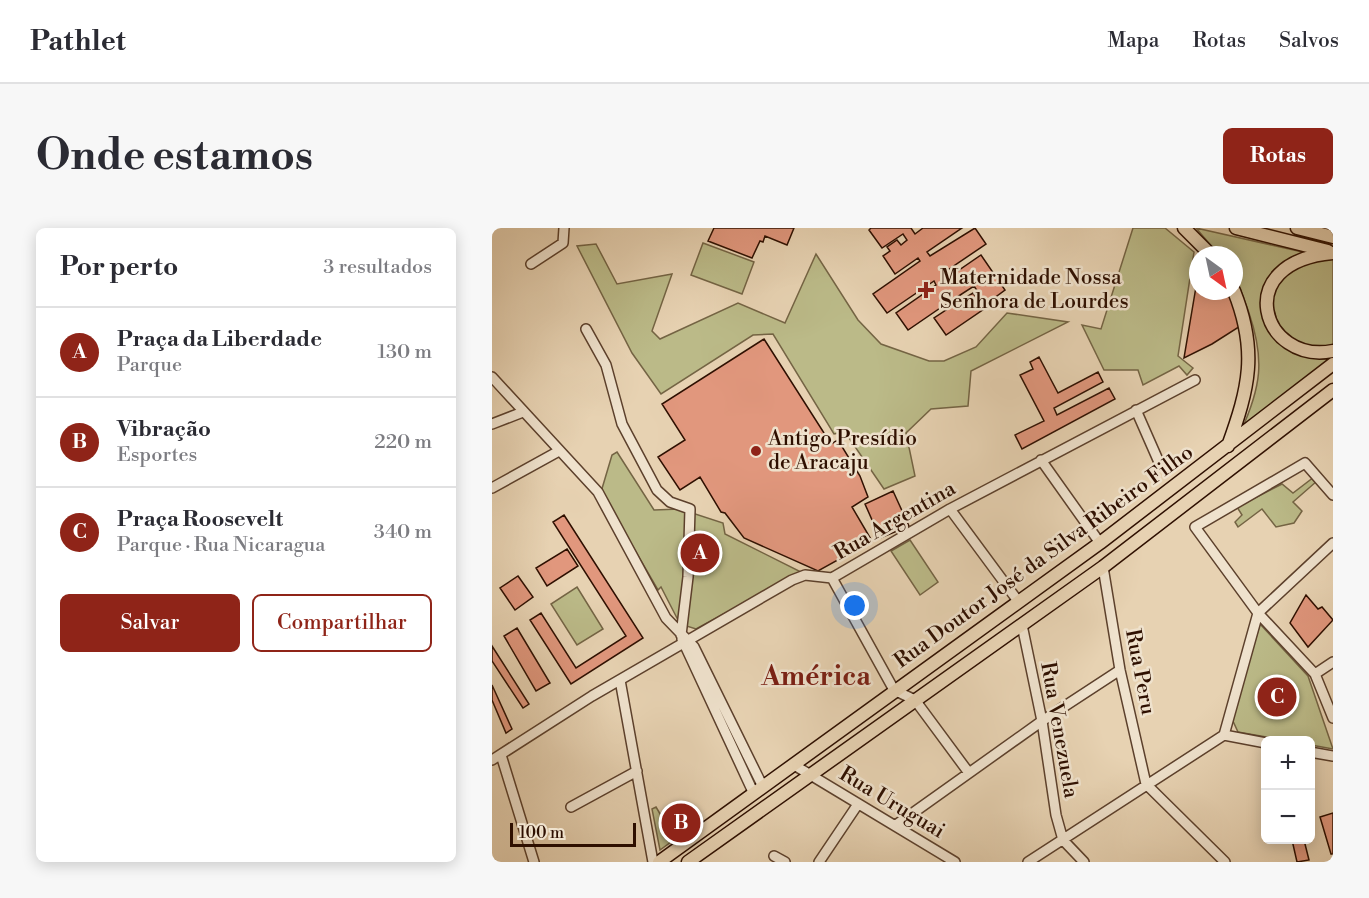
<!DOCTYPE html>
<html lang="pt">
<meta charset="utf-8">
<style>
body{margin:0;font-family:"Libre Bodoni",serif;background:#f7f7f7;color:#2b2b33}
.controls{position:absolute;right:18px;bottom:18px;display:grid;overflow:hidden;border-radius:9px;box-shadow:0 3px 15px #0003}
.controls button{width:54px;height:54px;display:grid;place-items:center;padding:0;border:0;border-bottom:2px solid #e1e1e2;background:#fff;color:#2b2b33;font:30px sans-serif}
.compass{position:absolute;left:697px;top:18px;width:54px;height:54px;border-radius:50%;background:#fff;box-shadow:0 3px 15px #0003;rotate:147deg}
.scale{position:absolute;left:18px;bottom:15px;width:126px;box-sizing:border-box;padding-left:6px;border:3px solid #2e0f00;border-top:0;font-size:16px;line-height:21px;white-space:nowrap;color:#2e0f00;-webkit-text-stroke:4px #efe2cd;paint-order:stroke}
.you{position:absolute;left:363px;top:378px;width:21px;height:21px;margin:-15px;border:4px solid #fff;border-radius:50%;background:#1a73e8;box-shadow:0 0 0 9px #1a73e833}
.badge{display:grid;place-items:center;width:39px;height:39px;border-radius:50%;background:#8f2418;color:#fff;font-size:20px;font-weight:700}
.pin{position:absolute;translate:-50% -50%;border:3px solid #fff;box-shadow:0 2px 6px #0006}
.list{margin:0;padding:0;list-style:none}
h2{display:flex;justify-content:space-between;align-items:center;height:78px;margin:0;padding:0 24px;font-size:26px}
h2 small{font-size:20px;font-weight:400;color:#7c7c81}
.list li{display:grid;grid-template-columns:39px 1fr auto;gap:18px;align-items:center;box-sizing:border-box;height:90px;padding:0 24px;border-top:2px solid #e1e1e2}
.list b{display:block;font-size:22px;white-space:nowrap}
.list p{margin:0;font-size:20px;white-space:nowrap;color:#7c7c81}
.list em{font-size:20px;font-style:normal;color:#7c7c81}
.actions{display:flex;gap:12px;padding:18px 24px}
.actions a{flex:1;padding:14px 0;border:2px solid #8f2418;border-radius:9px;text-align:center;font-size:21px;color:#8f2418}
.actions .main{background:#8f2418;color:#fff}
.map{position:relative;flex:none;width:841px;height:634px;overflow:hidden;border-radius:9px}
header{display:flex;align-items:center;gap:36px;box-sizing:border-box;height:84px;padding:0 30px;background:#fff;border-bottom:2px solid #e1e1e2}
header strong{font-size:28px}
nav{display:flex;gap:33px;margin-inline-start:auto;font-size:21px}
.intro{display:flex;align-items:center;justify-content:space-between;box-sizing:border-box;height:144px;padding:0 36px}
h1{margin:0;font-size:42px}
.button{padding:15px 27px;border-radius:9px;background:#8f2418;color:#fff;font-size:21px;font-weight:700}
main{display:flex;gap:36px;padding:0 36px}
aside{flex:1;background:#fff;border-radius:9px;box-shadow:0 3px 15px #0003}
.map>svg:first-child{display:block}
.green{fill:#bbba88;stroke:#746444;stroke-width:1.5}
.building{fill:#e1977d;stroke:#2e0f00;stroke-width:1.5}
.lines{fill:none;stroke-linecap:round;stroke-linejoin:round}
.minor-casing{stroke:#5c402c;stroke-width:12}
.major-casing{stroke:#2e0f00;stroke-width:15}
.minor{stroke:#efe2cd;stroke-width:9}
.major{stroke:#e7d2b2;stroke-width:12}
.poi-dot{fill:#8f2418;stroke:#efe2cd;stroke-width:2}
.labels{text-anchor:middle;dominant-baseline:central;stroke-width:5;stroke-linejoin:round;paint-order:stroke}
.poi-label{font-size:21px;fill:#2e0f00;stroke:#efe2cd;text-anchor:start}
.street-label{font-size:21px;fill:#2e0f00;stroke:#efe2cd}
.district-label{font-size:27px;font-weight:bold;fill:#7a1f14;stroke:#efe2cd}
</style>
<header>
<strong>Pathlet</strong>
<nav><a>Mapa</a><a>Rotas</a><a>Salvos</a></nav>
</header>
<div class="intro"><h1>Onde estamos</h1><a class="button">Rotas</a></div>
<main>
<aside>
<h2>Por perto<small>3 resultados</small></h2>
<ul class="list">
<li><span class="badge">A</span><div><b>Praça da Liberdade</b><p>Parque</p></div><em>130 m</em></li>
<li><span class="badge">B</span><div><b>Vibração</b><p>Esportes</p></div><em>220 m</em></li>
<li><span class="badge">C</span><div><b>Praça Roosevelt</b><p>Parque · Rua Nicaragua</p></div><em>340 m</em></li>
</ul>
<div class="actions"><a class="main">Salvar</a><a>Compartilhar</a></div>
</aside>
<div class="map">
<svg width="841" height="634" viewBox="0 0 841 634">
<rect width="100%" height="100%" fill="#e7d2b2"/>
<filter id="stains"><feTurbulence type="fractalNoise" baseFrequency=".00333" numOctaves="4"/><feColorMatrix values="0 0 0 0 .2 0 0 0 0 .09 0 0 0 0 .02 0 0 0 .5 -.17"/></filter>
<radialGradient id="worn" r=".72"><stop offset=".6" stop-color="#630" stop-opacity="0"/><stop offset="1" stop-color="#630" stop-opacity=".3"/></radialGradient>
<!-- green -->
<path class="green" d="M 641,0 L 673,0 L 702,24 L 686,128 L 701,140 L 695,147 L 687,138 L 651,157 L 646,142 L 612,142 L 590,97 L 609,101 Z
M 704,0 L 815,25 L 784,41 L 772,67 C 789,102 795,136 841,129 L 841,134 L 749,203 C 769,159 773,132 757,85 C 750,65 742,49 742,27 L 727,27 Z
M 211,15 L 262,34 L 250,66 L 199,47 Z
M 104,16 L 125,56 L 180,46 L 160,103 L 168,111 L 246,75 L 293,95 L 324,26 L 366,92 L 389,116 L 437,133 L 452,133 L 484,119 L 515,85 L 576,94 L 479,143 L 476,178 L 439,181 L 414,205 L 423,248 L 392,261 L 353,204 L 342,206 L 281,106 L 261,107 L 169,166 L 140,125 L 85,18 Z
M 841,31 L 841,119 L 815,121 L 788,102 L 778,71 L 785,54 L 807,36 Z
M 125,224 L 162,282 L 188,281 L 231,295 L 233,306 L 309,344 L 204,401 L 188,396 L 169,359 L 166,362 L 109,264 L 120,227 Z
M 822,249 L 825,253 L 801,274 L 810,283 L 802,295 L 784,299 L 770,281 L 746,299 L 743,294 L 750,287 L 745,279 L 790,256 L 801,265 Z
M 418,312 L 446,354 L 428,367 L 399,323 Z
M 85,359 L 111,401 L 85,417 L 59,376 Z
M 768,396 L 816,448 L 841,521 L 819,517 L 818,512 L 792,512 L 746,504 L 740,491 Z
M 164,579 L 183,611 L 168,622 L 160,581 Z"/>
<!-- building -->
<path class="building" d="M 222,0 L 302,0 L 295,17 L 273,8 L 271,14 L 268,13 L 260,30 L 216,13 Z
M 379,0 L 419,0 L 423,6 L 431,0 L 470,0 L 435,24 L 438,28 L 483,0 L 494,16 L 450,46 L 454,51 L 489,27 L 513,62 L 494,76 L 482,58 L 465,69 L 468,73 L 481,65 L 492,81 L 454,107 L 442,90 L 460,78 L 457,74 L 416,102 L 404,85 L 444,57 L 442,53 L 395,85 L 381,66 L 428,33 L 426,30 L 403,46 L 391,28 L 398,23 L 395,19 L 405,12 L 409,17 L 415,12 L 411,6 L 390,20 L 377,2 Z
M 706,47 L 706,63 L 737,63 L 750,97 L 720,116 L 692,130 Z
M 272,111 L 339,216 L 346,212 L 368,248 L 376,269 L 360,279 L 380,313 L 326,343 L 252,310 L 233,285 L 229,284 L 208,249 L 188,262 L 166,229 L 193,212 L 170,176 Z
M 547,129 L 566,165 L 606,144 L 611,154 L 562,180 L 565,187 L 617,160 L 623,171 L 530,221 L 523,207 L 552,193 L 528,147 L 541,141 L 538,134 Z
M 401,263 L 417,298 L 388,310 L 373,276 Z
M 72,287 L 151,410 L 79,456 L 38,392 L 49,385 L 84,440 L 134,408 L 61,294 Z
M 75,321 L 86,338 L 55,358 L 44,340 Z
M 26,348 L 41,369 L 23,382 L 8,360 Z
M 814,367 L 826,381 L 830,379 L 841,392 L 816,419 L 798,395 Z
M 25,400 L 58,455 L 44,463 L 12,408 Z
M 0,418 L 37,476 L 31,480 L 0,433 Z
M 0,457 L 20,501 L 14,505 L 0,472 Z
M 841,585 L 841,626 L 839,626 L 828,589 Z
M 800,612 L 812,612 L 817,632 L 805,634 Z"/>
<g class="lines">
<defs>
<path id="minor" d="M 39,36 L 71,15 L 72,0
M 94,101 L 114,137 L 130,196 L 165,262 L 178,274 L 198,281 L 196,349 L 189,407
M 0,149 L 106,264 L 174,390 L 202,419 L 271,559
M 644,182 L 666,232
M 0,196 L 31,184
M 549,232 L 608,315
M 0,260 L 67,223
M 841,267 L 813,235 L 703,299 L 766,385 L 823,446 L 841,490
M 458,281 L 526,373
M 611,339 L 628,442 L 654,556 L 733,634
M 340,350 L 402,462 L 423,472 L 477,545
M 530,397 L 550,493 L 564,587 L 571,612 L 592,634
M 190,411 L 262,566
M 823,446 L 841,434
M 128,452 L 161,634
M 732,507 L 766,385 L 841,315
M 732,507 L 774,515
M 818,524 L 841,528
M 9,527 L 42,634
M 0,532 L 100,468 L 300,352 L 313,347 L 340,350 L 458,281 L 703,152
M 302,537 L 463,634
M 79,579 L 145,543
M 404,597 L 550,493 L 628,442
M 282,628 L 293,634
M 327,634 L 366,576
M 536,634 L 732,507"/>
<path id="major" d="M 692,0 L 719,27
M 744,0 L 836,23
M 805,0 L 841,9
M 841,25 C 737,34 770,137 841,123
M 736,218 C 757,160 766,123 742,63
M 167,634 L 608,315 L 841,136
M 196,634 L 611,339 L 841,162"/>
</defs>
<!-- minor casing -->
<use href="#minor" class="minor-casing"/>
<!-- major casing -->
<use href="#major" class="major-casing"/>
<!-- minor -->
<use href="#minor" class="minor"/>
<!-- major -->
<use href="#major" class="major"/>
</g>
<!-- markers -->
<g class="poi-dot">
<path d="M431 53h6v6h6v6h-6v6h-6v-6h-6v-6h6z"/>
<circle cx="264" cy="223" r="6"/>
</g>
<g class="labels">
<!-- poi labels -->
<g class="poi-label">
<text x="448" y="50">Maternidade Nossa<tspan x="448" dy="24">Senhora de Lourdes</tspan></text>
<text x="276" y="211">Antigo Presídio<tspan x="276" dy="24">de Aracaju</tspan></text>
</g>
<!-- street labels -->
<g class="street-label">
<text transform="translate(403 293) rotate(-30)">Rua Argentina</text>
<text transform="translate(552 329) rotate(-36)">Rua Doutor José da Silva Ribeiro Filho</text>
<text transform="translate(648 444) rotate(79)">Rua Peru</text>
<text transform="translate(567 502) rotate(80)">Rua Venezuela</text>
<text transform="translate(400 575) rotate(31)">Rua Uruguai</text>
</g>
<!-- district labels -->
<g class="district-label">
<text x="324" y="449">América</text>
</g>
</g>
<rect width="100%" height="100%" filter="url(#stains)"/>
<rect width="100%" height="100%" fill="url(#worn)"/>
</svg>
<div class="controls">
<button>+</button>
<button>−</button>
</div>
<svg class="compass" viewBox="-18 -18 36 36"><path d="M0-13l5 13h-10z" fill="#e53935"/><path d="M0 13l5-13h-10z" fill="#7c7c81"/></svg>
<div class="scale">100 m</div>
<div class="you"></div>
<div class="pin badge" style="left:208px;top:325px">A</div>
<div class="pin badge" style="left:189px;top:595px">B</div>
<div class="pin badge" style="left:785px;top:469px">C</div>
</div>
</main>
